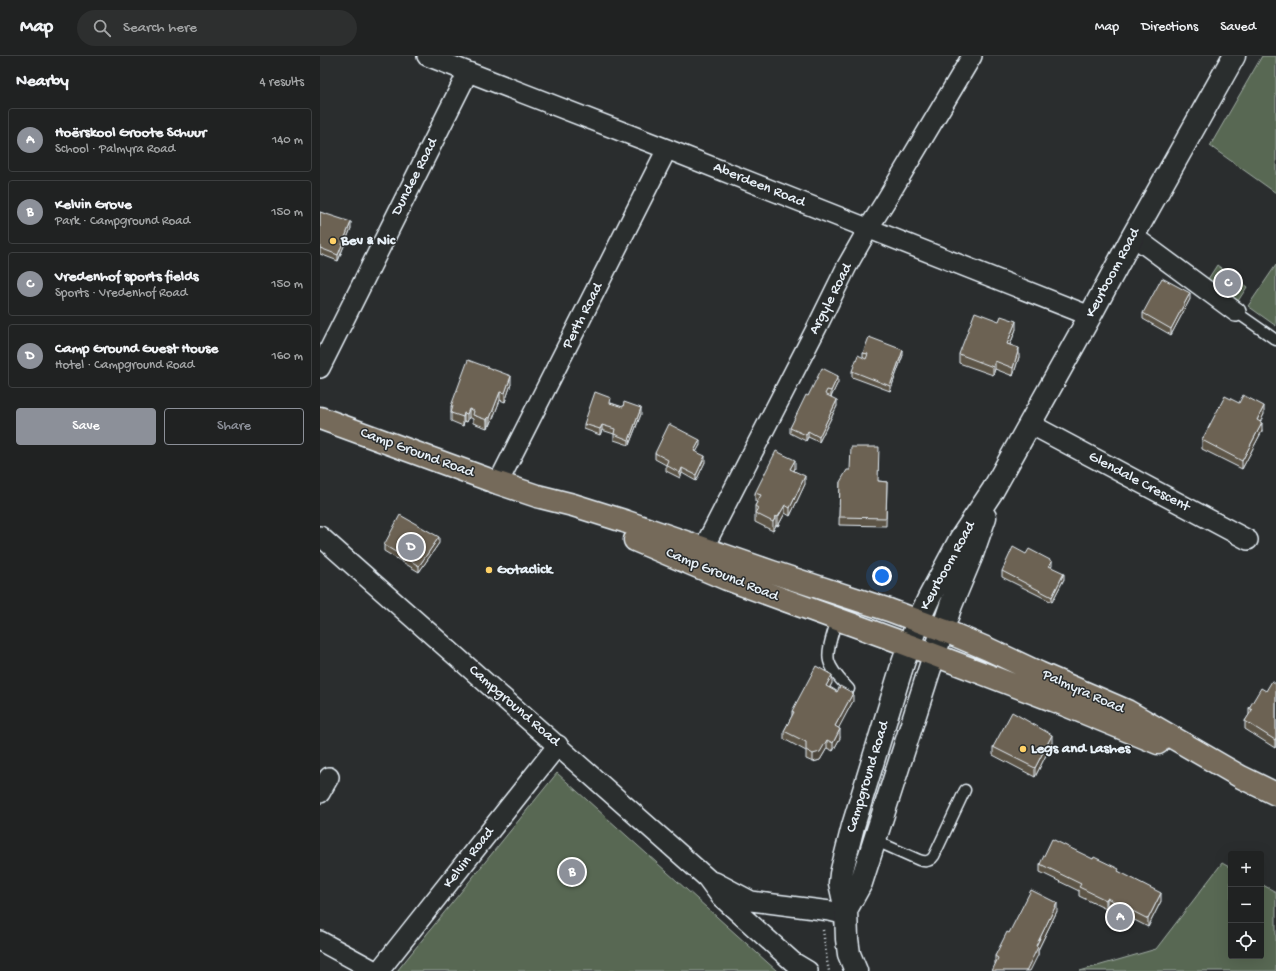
<!DOCTYPE html>
<meta charset="utf-8">
<style>
body{margin:0;font-family:"Gochi Hand",sans-serif;background:#2d2f2f;color:#f1f3f6}
.controls{position:absolute;right:12px;bottom:12px;display:grid;overflow:hidden;border-radius:4px;box-shadow:0 4px 16px #0002}
.controls button{width:36px;height:36px;display:grid;place-items:center;padding:0;border:0;border-bottom:1px solid #3d3f40;background:#202222;color:#f1f3f6;font:20px sans-serif}
.you{position:absolute;left:562px;top:520px;width:14px;height:14px;margin:-10px;border:3px solid #fff;border-radius:50%;background:#1a73e8;box-shadow:0 0 0 6px #1a73e833}
.badge{display:grid;place-items:center;width:26px;height:26px;border-radius:50%;background:#8c9099;color:#fff;font-size:13px;font-weight:700}
.pin{position:absolute;translate:-50% -50%;border:2px solid #fff;box-shadow:0 1px 4px #0006}
.list{margin:0;padding:0;list-style:none}
h2{display:flex;justify-content:space-between;align-items:center;height:52px;margin:0;padding:0 16px;font-size:17px}
h2 small{font-size:13px;font-weight:400;color:#a2a4a5}
.list li{display:grid;grid-template-columns:26px 1fr auto;gap:12px;align-items:center;box-sizing:border-box;height:64px;margin:0 8px 8px;padding:0 8px;border:1px solid #3d3f40;border-radius:4px}
.list b{display:block;font-size:15px;white-space:nowrap}
.list p{margin:0;font-size:13px;white-space:nowrap;color:#a2a4a5}
.list em{font-size:13px;font-style:normal;color:#a2a4a5}
.actions{display:flex;gap:8px;padding:12px 16px}
.actions a{flex:1;padding:9px 0;border:1px solid #8c9099;border-radius:4px;text-align:center;font-size:14px;color:#8c9099}
.actions .main{background:#8c9099;color:#fff}
.icon{flex:none;width:22px;height:22px;fill:none;stroke:currentColor;stroke-width:2;stroke-linecap:round;stroke-linejoin:round}
.map{position:relative;flex:none;width:956px;height:915px;overflow:hidden}
header{display:flex;align-items:center;gap:24px;box-sizing:border-box;height:56px;padding:0 20px;background:#202222;border-bottom:1px solid #3d3f40}
header strong{font-size:19px}
nav{display:flex;gap:22px;margin-inline-start:auto;font-size:14px}
.search{width:280px;height:36px;background:#2d2f2f;display:flex;align-items:center;gap:10px;box-sizing:border-box;padding:0 14px;border-radius:22px;color:#a2a4a5;font-size:15px}
main{display:flex}
aside{flex:1;background:#202222}
.map>svg:first-child{display:block}
.green{fill:#596852;stroke:#a0aca5}
.lines{fill:none;stroke-linecap:round;stroke-linejoin:round}
.lane-casing{stroke:#e8f1f8;stroke-width:13}
.street-casing{stroke:#e8f1f8;stroke-width:22}
.secondary-casing{stroke:#e8f1f8;stroke-width:25}
.primary-casing{stroke:#e8f1f8;stroke-width:25}
.path{stroke:#e8f1f8;stroke-width:2.5;stroke-dasharray:1 3;stroke-linecap:butt}
.lane{stroke:#2a2d2e;stroke-width:10}
.street{stroke:#2a2d2e;stroke-width:19}
.secondary{stroke:#2a2d2e;stroke-width:22}
.primary{stroke:#746a5a;stroke-width:22}
.wall{fill:#5d5447;stroke:#e8f1f8}
.shaded-wall{fill:#4c453a;stroke:#e8f1f8}
.building{fill:#6c6253;stroke:#e8f1f8}
.poi-dot{fill:#ffd166;stroke:#2a2d2e;stroke-width:1.5}
.labels{text-anchor:middle;dominant-baseline:central;stroke-width:3;stroke-linejoin:round;paint-order:stroke}
.street-label{font-size:15px;fill:#e8f1f8;stroke:#2a2d2e}
.poi-label{font-size:15px;font-weight:bold;fill:#e8f1f8;stroke:#2a2d2e;text-anchor:start}
</style>
<header>
<strong>Map</strong>
<div class="search"><svg class="icon" aria-label="search" viewBox="0 0 24 24"><circle cx="10" cy="10" r="6"/><path d="M15 15l6 6"/></svg>Search here</div>
<nav><a>Map</a><a>Directions</a><a>Saved</a></nav>
</header>
<main>
<aside>
<h2>Nearby<small>4 results</small></h2>
<ul class="list">
<li><span class="badge">A</span><div><b>Hoërskool Groote Schuur</b><p>School · Palmyra Road</p></div><em>140 m</em></li>
<li><span class="badge">B</span><div><b>Kelvin Grove</b><p>Park · Campground Road</p></div><em>150 m</em></li>
<li><span class="badge">C</span><div><b>Vredenhof sports fields</b><p>Sports · Vredenhof Road</p></div><em>150 m</em></li>
<li><span class="badge">D</span><div><b>Camp Ground Guest House</b><p>Hotel · Campground Road</p></div><em>160 m</em></li>
</ul>
<div class="actions"><a class="main">Save</a><a>Share</a></div>
</aside>
<div class="map">
<svg width="956" height="915" viewBox="0 0 956 915">
<rect width="100%" height="100%" fill="#2a2d2e"/>
<filter id="ink" filterUnits="userSpaceOnUse"><feTurbulence type="fractalNoise" baseFrequency=".025" numOctaves="2"/><feDisplacementMap in="SourceGraphic" scale="8" xChannelSelector="R" yChannelSelector="G"/><feConvolveMatrix kernelMatrix="1 2 1 2 8 2 1 2 1" color-interpolation-filters="sRGB"/></filter>
<g filter="url(#ink)">
<!-- green -->
<path class="green" d="M 942,0 L 956,0 L 956,137 L 890,90 Z
M 897,209 L 927,231 L 918,245 L 888,223 Z
M 956,209 L 956,270 L 928,250 Z
M 237,717 L 457,915 L 77,915 Z
M 902,807 L 911,812 L 911,900 L 941,900 L 941,828 L 956,836 L 956,915 L 760,915 L 836,893 Z"/>
<g class="lines">
<defs>
<path id="lane" d="M 916,256 L 956,284
M 517,563 C 514,574 506,594 509,605 C 512,616 522,625 529,633
M 554,784 L 599,804 C 605,806 610,806 614,800 L 645,734"/>
<path id="street" d="M 107,0 L 347,93 L 770,260
M 813,180 L 916,256
M 0,312 L 148,16
M 710,368 L 928,484
M 178,427 L 347,93
M 0,480 L 387,822 L 401,841 L 473,906 L 488,915
M 383,493 L 497,271 L 527,210 L 548,173 L 568,141 L 652,0
M 0,737 L 9,721
M 395,826 L 431,845 L 510,855 L 526,859
M 0,885 L 55,915
M 59,915 L 238,689"/>
<path id="secondary" d="M 526,854 L 541,827 L 609,615 L 631,549 L 651,501 L 665,461
M 536,915 L 529,898 L 527,883 L 526,854 L 520,827 L 521,818 L 533,770 L 583,607 L 598,565 L 609,542 L 641,482 L 673,434 L 770,260 L 813,180 L 914,0"/>
<path id="primary" d="M 0,362 L 178,427 L 217,440 L 253,449 L 304,465 L 452,516 L 569,554 L 623,574 L 668,593 L 719,617 L 807,655 L 921,721 L 956,738
M 315,484 L 407,523 L 575,584 L 738,646 L 838,687"/>
</defs>
<!-- lane casing -->
<use href="#lane" class="lane-casing"/>
<!-- street casing -->
<use href="#street" class="street-casing"/>
<!-- secondary casing -->
<use href="#secondary" class="secondary-casing"/>
<!-- primary casing -->
<use href="#primary" class="primary-casing"/>
<!-- path -->
<path class="path" d="M 503,874 L 507,905 L 509,915"/>
<!-- lane -->
<use href="#lane" class="lane"/>
<!-- street -->
<use href="#street" class="street"/>
<!-- secondary -->
<use href="#secondary" class="secondary"/>
<!-- primary -->
<use href="#primary" class="primary"/>
</g>
<!-- wall -->
<path class="wall" d="M 0,156 L 31,172 L 18,205 L 0,198 Z
M 870,243 L 851,279 L 823,263 L 823,257 Z
M 696,273 L 690,289 L 699,301 L 693,320 L 675,313 L 673,319 L 639,307 L 639,298 Z
M 543,297 L 583,299 L 570,335 L 532,321 L 532,315 L 543,302 Z
M 518,326 L 511,341 L 517,350 L 499,386 L 488,381 L 486,385 L 470,377 L 470,372 L 488,340 Z
M 191,328 L 185,346 L 180,344 L 170,370 L 168,369 L 167,372 L 153,367 L 153,363 L 149,361 L 147,366 L 144,365 L 143,370 L 131,365 L 131,350 Z
M 291,347 L 321,358 L 309,389 L 294,384 L 294,378 L 282,374 L 280,379 L 264,373 L 264,368 Z
M 919,347 L 944,358 L 940,366 L 942,375 L 922,413 L 882,393 L 882,384 Z
M 380,389 L 376,396 L 385,406 L 376,425 L 362,417 L 360,422 L 346,415 L 346,409 L 335,403 L 335,397 Z
M 475,412 L 474,414 L 485,428 L 470,460 L 465,457 L 458,470 L 456,469 L 453,475 L 435,466 L 435,450 L 437,446 L 435,445 L 435,437 Z
M 558,425 L 567,426 L 566,470 L 519,469 L 520,426 Z
M 119,487 L 99,516 L 64,495 L 64,489 Z
M 732,510 L 731,511 L 744,523 L 732,546 L 682,521 L 682,515 Z
M 512,627 L 510,631 L 533,645 L 518,672 L 520,682 L 513,695 L 507,692 L 500,704 L 493,706 L 486,703 L 486,695 L 464,683 L 464,675 L 472,660 L 472,655 Z
M 956,628 L 956,690 L 955,692 L 925,673 L 925,665 L 929,659 L 929,652 L 946,635 Z
M 732,687 L 715,721 L 673,699 L 673,691 Z
M 773,803 L 799,816 L 841,845 L 828,871 L 787,850 L 786,853 L 759,840 L 759,835 L 720,816 L 720,808 Z
M 737,855 L 718,894 L 718,899 L 675,908 L 675,900 L 689,877 Z"/>
<!-- shaded-wall -->
<path class="shaded-wall" d="M 31,166 L 31,172 L 18,205 L 18,199 Z
M 870,237 L 870,243 L 851,279 L 851,273 Z
M 696,265 L 696,273 L 687,296 L 687,288 Z
M 699,292 L 699,301 L 693,320 L 693,312 Z
M 583,294 L 583,299 L 570,335 L 570,330 Z
M 675,305 L 675,313 L 673,319 L 673,311 Z
M 191,320 L 191,328 L 185,346 L 185,337 Z
M 518,320 L 518,326 L 511,341 L 511,335 Z
M 180,336 L 180,344 L 170,370 L 170,362 Z
M 517,344 L 517,350 L 499,386 L 499,381 Z
M 944,350 L 944,358 L 937,373 L 937,364 Z
M 321,352 L 321,358 L 309,389 L 309,384 Z
M 149,353 L 149,361 L 147,366 L 147,358 Z
M 144,357 L 144,365 L 143,370 L 143,361 Z
M 168,361 L 168,369 L 167,372 L 167,364 Z
M 942,367 L 942,375 L 922,413 L 922,405 Z
M 282,369 L 282,374 L 280,379 L 280,373 Z
M 488,375 L 488,381 L 486,385 L 486,379 Z
M 380,384 L 380,389 L 374,400 L 374,395 Z
M 385,400 L 385,406 L 376,425 L 376,419 Z
M 475,404 L 475,412 L 470,421 L 470,413 Z
M 362,412 L 362,417 L 360,422 L 360,417 Z
M 485,420 L 485,428 L 470,460 L 470,452 Z
M 465,449 L 465,457 L 458,470 L 458,461 Z
M 456,460 L 456,469 L 453,475 L 453,466 Z
M 119,481 L 119,487 L 99,516 L 99,510 Z
M 732,505 L 732,510 L 729,515 L 729,510 Z
M 744,517 L 744,523 L 732,546 L 732,541 Z
M 512,619 L 512,627 L 506,638 L 506,630 Z
M 533,637 L 533,645 L 515,679 L 515,670 Z
M 520,673 L 520,682 L 513,695 L 513,687 Z
M 732,679 L 732,687 L 715,721 L 715,712 Z
M 956,682 L 956,690 L 955,692 L 955,684 Z
M 507,684 L 507,692 L 500,704 L 493,706 L 493,698 Z
M 841,837 L 841,845 L 828,871 L 828,863 Z
M 787,842 L 787,850 L 786,853 L 786,844 Z
M 737,847 L 737,855 L 718,894 L 718,899 L 710,915 L 706,915 L 716,890 Z"/>
<!-- building -->
<path class="building" d="M 0,156 L 31,166 L 18,199 L 0,192 Z
M 842,222 L 870,237 L 851,273 L 823,257 Z
M 655,256 L 679,265 L 681,260 L 696,265 L 687,288 L 699,292 L 693,312 L 675,305 L 673,311 L 639,298 Z
M 549,281 L 583,294 L 570,330 L 532,315 L 538,299 L 546,303 L 548,298 L 543,297 Z
M 148,304 L 191,320 L 185,337 L 180,336 L 170,362 L 168,361 L 167,364 L 153,359 L 154,355 L 149,353 L 147,358 L 144,357 L 143,361 L 131,357 L 133,350 L 131,350 Z
M 502,312 L 518,320 L 511,335 L 507,334 L 505,338 L 517,344 L 499,381 L 488,375 L 486,379 L 470,372 L 486,339 L 488,340 Z
M 275,336 L 291,342 L 290,347 L 303,351 L 304,346 L 321,352 L 309,384 L 294,378 L 295,373 L 282,369 L 280,373 L 264,368 Z
M 923,339 L 944,350 L 937,364 L 942,367 L 922,405 L 882,384 L 905,340 L 919,347 Z
M 349,368 L 380,384 L 374,395 L 385,400 L 376,419 L 362,412 L 360,417 L 346,409 L 348,404 L 335,397 Z
M 531,391 L 559,391 L 558,425 L 567,426 L 566,462 L 519,461 L 520,426 L 527,414 L 530,414 Z
M 456,395 L 475,404 L 470,413 L 485,420 L 470,452 L 465,449 L 458,461 L 456,460 L 453,466 L 435,457 L 438,452 L 435,450 L 441,439 L 435,437 Z
M 80,459 L 119,481 L 99,510 L 64,489 Z
M 693,491 L 706,498 L 709,493 L 732,505 L 729,510 L 744,517 L 732,541 L 682,515 Z
M 496,610 L 512,619 L 506,630 L 517,636 L 520,630 L 533,637 L 515,670 L 520,673 L 513,687 L 507,684 L 500,696 L 493,698 L 486,694 L 486,686 L 464,675 L 474,656 L 472,655 Z
M 952,625 L 956,628 L 956,682 L 955,684 L 925,665 L 932,654 L 929,652 L 941,632 L 946,635 Z
M 692,656 L 732,679 L 715,712 L 673,691 Z
M 732,783 L 773,803 L 774,801 L 799,813 L 798,815 L 841,837 L 828,863 L 787,842 L 786,844 L 759,831 L 761,828 L 720,808 Z
M 711,834 L 737,847 L 716,890 L 718,891 L 706,915 L 672,915 L 678,902 L 675,900 L 687,876 L 689,877 Z"/>
</g>
<!-- markers -->
<g class="poi-dot">
<circle cx="13" cy="185" r="4"/>
<circle cx="169" cy="514" r="4"/>
<circle cx="703" cy="693" r="4"/>
</g>
<g class="labels">
<!-- street labels -->
<g class="street-label">
<text transform="translate(95 121) rotate(-63)">Dundee Road</text>
<text transform="translate(439 129) rotate(22)">Aberdeen Road</text>
<text transform="translate(793 217) rotate(-62)">Keurboom Road</text>
<text transform="translate(511 243) rotate(-63)">Argyle Road</text>
<text transform="translate(263 260) rotate(-63)">Perth Road</text>
<text transform="translate(97 397) rotate(20)">Camp Ground Road</text>
<text transform="translate(819 426) rotate(28)">Glendale Crescent</text>
<text transform="translate(628 510) rotate(-61)">Keurboom Road</text>
<text transform="translate(402 519) rotate(22)">Camp Ground Road</text>
<text transform="translate(763 636) rotate(24)">Palmyra Road</text>
<text transform="translate(194 650) rotate(41)">Campground Road</text>
<text transform="translate(548 721) rotate(-73)">Campground Road</text>
<text transform="translate(149 802) rotate(-52)">Kelvin Road</text>
</g>
<!-- poi labels -->
<g class="poi-label">
<text x="21" y="185">Bev &amp; Nic</text>
<text x="177" y="514">Gotaclick</text>
<text x="711" y="693">Legs and Lashes</text>
</g>
</g>
</svg>
<div class="controls">
<button>+</button>
<button>−</button>
<button><svg class="icon" aria-label="locate" viewBox="0 0 24 24"><circle cx="12" cy="12" r="6"/><path d="M12 2v4M12 18v4M2 12h4M18 12h4"/></svg></button>
</div>
<div class="you"></div>
<div class="pin badge" style="left:800px;top:861px">A</div>
<div class="pin badge" style="left:252px;top:816px">B</div>
<div class="pin badge" style="left:908px;top:227px">C</div>
<div class="pin badge" style="left:91px;top:491px">D</div>
</div>
</main>
